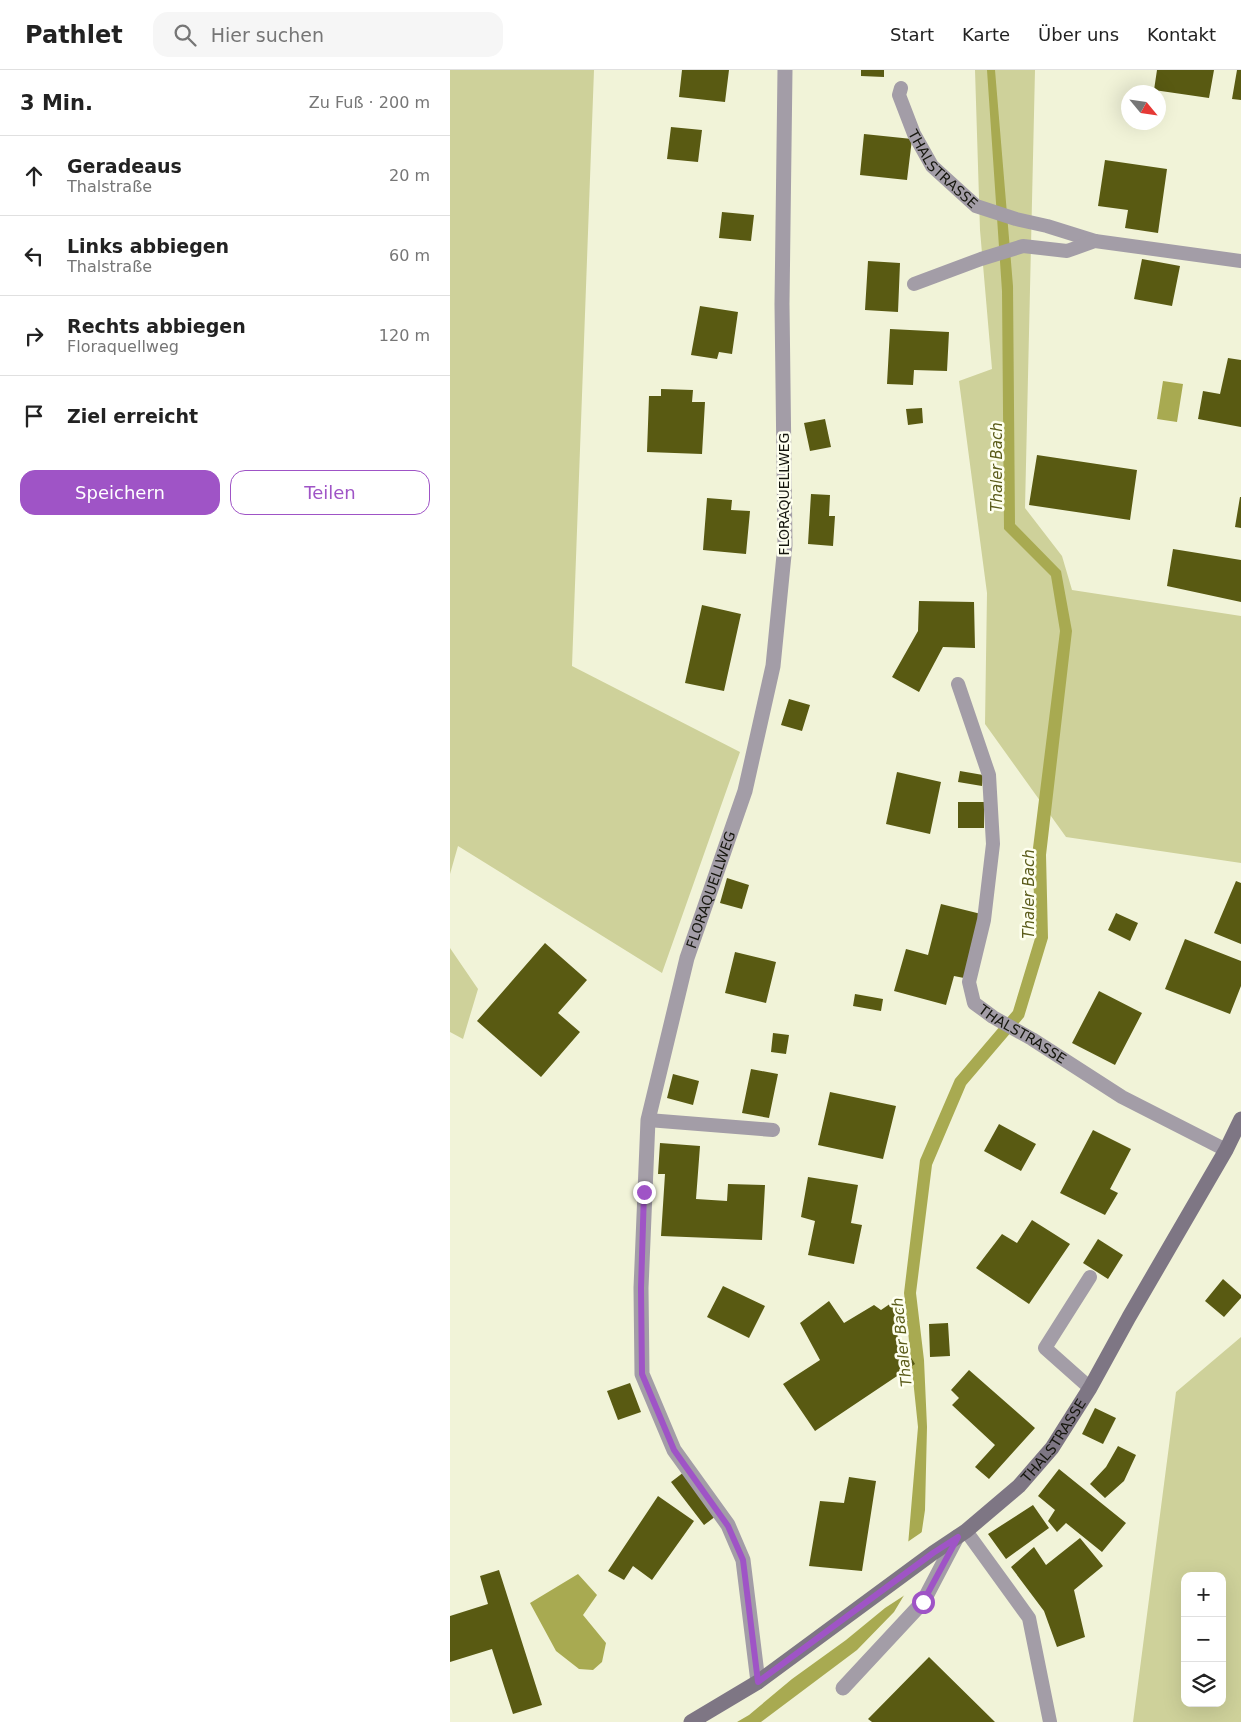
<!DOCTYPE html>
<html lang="de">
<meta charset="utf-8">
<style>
body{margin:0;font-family:"DejaVu Sans",sans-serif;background:#f6f6f6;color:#222}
.controls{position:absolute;right:15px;bottom:15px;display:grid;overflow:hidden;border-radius:10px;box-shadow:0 5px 20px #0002}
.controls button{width:45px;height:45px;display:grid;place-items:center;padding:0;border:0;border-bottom:1px solid #e0e0e0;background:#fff;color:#222;font:25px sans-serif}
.compass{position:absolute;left:671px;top:15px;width:45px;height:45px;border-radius:50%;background:#fff;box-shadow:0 5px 20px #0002;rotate:119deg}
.stop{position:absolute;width:15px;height:15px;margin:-11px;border:4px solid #9f54c6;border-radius:50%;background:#fff}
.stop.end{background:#9f54c6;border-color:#fff;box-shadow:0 1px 5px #0008}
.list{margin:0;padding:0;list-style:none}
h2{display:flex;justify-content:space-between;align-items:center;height:65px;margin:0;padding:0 20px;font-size:21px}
h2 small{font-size:16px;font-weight:400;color:#767676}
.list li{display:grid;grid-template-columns:32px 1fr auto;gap:15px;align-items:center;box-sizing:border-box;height:80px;padding:0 20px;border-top:1px solid #e0e0e0}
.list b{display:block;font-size:19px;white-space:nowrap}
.list p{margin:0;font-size:16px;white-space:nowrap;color:#767676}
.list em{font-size:16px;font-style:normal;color:#767676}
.actions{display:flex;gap:10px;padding:15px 20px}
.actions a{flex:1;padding:11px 0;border:1px solid #9f54c6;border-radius:15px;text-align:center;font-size:18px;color:#9f54c6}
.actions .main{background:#9f54c6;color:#fff}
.icon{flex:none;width:28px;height:28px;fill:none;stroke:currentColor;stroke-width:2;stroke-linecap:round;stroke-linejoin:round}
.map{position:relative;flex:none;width:791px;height:1652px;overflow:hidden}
header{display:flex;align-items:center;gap:30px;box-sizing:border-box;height:70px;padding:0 25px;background:#fff;border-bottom:1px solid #e0e0e0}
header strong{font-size:24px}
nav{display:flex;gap:28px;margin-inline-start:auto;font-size:18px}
.search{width:350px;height:45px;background:#f6f6f6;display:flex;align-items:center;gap:12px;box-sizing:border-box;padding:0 18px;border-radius:15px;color:#767676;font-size:19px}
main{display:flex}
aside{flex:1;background:#fff}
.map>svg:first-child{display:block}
.green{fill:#ced19a;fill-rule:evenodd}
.water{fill:#a8aa51}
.pier{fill:#f1f3d8}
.building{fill:#595a12}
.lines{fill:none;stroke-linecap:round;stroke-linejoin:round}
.lane{stroke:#a39da7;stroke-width:14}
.street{stroke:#a39da7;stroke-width:15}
.secondary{stroke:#7e7684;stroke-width:15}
.route{stroke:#9f54c6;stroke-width:6}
.labels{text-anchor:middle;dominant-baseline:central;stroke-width:5;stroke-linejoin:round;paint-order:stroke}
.street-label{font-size:14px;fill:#15160d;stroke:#feffef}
.water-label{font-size:15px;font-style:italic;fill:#5a5b19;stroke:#feffef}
</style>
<header>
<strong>Pathlet</strong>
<div class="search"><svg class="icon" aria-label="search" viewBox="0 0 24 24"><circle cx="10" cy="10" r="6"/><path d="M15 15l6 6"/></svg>Hier suchen</div>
<nav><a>Start</a><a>Karte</a><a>Über uns</a><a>Kontakt</a></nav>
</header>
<main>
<aside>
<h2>3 Min.<small>Zu Fuß · 200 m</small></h2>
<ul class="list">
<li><svg class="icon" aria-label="ahead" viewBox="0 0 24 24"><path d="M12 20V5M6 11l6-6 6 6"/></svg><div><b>Geradeaus</b><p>Thalstraße</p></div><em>20 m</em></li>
<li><svg class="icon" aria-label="left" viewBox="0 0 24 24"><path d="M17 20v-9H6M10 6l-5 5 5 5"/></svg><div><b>Links abbiegen</b><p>Thalstraße</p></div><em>60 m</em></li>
<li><svg class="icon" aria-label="right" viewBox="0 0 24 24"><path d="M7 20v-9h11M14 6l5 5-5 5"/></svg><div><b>Rechts abbiegen</b><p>Floraquellweg</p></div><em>120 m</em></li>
<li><svg class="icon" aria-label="arrive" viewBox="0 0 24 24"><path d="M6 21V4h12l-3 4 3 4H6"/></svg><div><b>Ziel erreicht</b></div></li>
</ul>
<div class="actions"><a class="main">Speichern</a><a>Teilen</a></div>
</aside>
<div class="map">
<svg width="791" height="1652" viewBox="0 0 791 1652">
<rect width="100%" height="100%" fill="#f1f3d8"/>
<!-- green -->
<path class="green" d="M 0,0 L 144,0 L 122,596 L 290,682 L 212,903 L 8,776 L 0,804 Z
M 525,0 L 585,0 L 575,438 L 612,486 L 622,520 L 791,546 L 791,793 L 616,767 L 535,654 L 537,523 L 509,311 L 542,299 L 530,160 Z
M 0,878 L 28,919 L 13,969 L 0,962 Z
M 791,1267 L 791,1652 L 683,1652 L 726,1322 ZM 735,1506 L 772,1506 L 772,1633 L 735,1633 Z"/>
<!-- water -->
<path class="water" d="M 537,0 L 545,0 L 563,216 L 565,454 L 611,501 L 622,561 L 596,785 L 598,868 L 574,947 L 516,1015 L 482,1095 L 466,1223 L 474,1290 L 477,1357 L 475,1440 L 465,1507 L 444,1542 L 407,1580 L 311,1652 L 287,1652 L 299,1645 L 342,1609 L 396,1570 L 435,1538 L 456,1499 L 468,1357 L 454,1223 L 470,1090 L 505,1009 L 563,941 L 586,865 L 582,786 L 610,561 L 601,506 L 554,459 L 552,221 Z
M 713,311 L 733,314 L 727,352 L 707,349 Z
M 128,1504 L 147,1525 L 133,1545 L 156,1573 L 152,1592 L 143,1600 L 129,1599 L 106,1581 L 80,1533 Z"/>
<!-- pier -->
<path class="pier" d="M 475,1460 L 467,1507 L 458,1523 L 435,1538 L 437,1529 L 453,1498 L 456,1473 Z"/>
<!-- building -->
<path class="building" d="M 232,0 L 279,0 L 275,32 L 229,27 Z
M 411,0 L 434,0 L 434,7 L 411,6 Z
M 707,0 L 764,0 L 759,28 L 704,20 Z
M 787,0 L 791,0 L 791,30 L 782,29 Z
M 221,57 L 252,60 L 248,92 L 217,89 Z
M 414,64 L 462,69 L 457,110 L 410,105 Z
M 655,90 L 717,99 L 708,163 L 675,158 L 678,140 L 648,136 Z
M 272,142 L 304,145 L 301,171 L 269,168 Z
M 692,189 L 730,196 L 722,236 L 684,229 Z
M 418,191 L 450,193 L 448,242 L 415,240 Z
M 250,236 L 288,242 L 282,284 L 269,282 L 267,289 L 241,285 Z
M 440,259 L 499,262 L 497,301 L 464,300 L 463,315 L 437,314 Z
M 778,288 L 791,290 L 791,357 L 748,349 L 753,321 L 770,324 Z
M 211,319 L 243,320 L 242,332 L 255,332 L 252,384 L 197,382 L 199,326 L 211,326 Z
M 472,338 L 473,353 L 458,355 L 456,339 Z
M 375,349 L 381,377 L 360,381 L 354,353 Z
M 587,385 L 687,400 L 680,450 L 579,435 Z
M 361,424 L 380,425 L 379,446 L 385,446 L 383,476 L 358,474 Z
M 790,427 L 791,427 L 791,458 L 785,457 Z
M 257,428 L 282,430 L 281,440 L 300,441 L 296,484 L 253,480 Z
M 723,479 L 791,490 L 791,532 L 717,516 Z
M 469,531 L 524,532 L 525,578 L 493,577 L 469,622 L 442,607 L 468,561 Z
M 252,535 L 291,544 L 274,621 L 235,613 Z
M 339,629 L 360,635 L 352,661 L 331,655 Z
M 510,701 L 533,705 L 532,716 L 508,712 Z
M 447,702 L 491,712 L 480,764 L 436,754 Z
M 508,732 L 534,732 L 534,758 L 508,758 Z
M 277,808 L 299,815 L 292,839 L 270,833 Z
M 786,811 L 791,813 L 791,874 L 764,863 Z
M 491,834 L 531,844 L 514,908 L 504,906 L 496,935 L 444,921 L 456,879 L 478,885 Z
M 666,843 L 688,853 L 680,871 L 658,860 Z
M 735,869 L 791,891 L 791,916 L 780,944 L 715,919 Z
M 95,873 L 137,910 L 108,943 L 130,962 L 91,1007 L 27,951 Z
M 285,882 L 326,892 L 316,933 L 275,923 Z
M 649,921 L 692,943 L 665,995 L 622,973 Z
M 405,924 L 433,929 L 431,941 L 403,936 Z
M 323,963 L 339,965 L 336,984 L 321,982 Z
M 301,999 L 328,1004 L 319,1048 L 292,1043 Z
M 223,1004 L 249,1011 L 243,1035 L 217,1028 Z
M 380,1022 L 446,1036 L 433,1089 L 368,1075 Z
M 549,1054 L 586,1074 L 571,1101 L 534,1081 Z
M 643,1060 L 681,1079 L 660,1119 L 668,1123 L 655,1145 L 610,1123 Z
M 210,1073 L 250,1076 L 246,1129 L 277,1131 L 278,1114 L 315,1115 L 312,1170 L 211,1166 L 215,1104 L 208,1104 Z
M 358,1107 L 408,1115 L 401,1153 L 412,1155 L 404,1194 L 358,1185 L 365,1151 L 351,1147 Z
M 582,1150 L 620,1174 L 579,1234 L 526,1198 L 552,1164 L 567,1173 Z
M 648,1169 L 673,1185 L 658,1209 L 633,1193 Z
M 773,1209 L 791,1225 L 791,1228 L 774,1247 L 755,1231 Z
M 273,1216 L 315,1236 L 299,1268 L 257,1247 Z
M 447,1229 L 458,1252 L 443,1258 L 465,1294 L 365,1361 L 333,1314 L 370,1290 L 350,1253 L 379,1231 L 394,1253 L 424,1235 L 431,1240 Z
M 498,1253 L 500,1286 L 480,1287 L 479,1254 Z
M 519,1300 L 585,1358 L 539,1409 L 525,1397 L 545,1375 L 502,1335 L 509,1328 L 501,1320 Z
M 180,1313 L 191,1342 L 168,1350 L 157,1321 Z
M 645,1338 L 666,1348 L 653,1374 L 632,1364 Z
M 668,1376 L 686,1385 L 674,1411 L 655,1428 L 640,1414 L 656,1397 Z
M 609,1399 L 676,1453 L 652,1482 L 616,1453 L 607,1462 L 598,1451 L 605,1440 L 588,1426 Z
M 234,1402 L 266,1446 L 254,1455 L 221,1412 Z
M 399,1407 L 426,1411 L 412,1501 L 359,1496 L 370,1431 L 394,1433 Z
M 208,1426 L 244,1451 L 202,1510 L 183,1496 L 174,1510 L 158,1501 Z
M 583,1435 L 599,1458 L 556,1489 L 538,1464 Z
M 630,1468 L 653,1496 L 624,1520 L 635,1567 L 607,1577 L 594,1541 L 561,1497 L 584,1477 L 596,1495 Z
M 49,1500 L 92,1635 L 63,1644 L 42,1579 L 0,1592 L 0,1546 L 38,1534 L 30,1506 Z
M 479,1587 L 545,1652 L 422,1652 L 418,1649 Z"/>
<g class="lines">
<!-- lane -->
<g class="lane">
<path id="s1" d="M 451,18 L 449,25 L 464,64 L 482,96 L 526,136 L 566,149 L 597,156 L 645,171"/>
<path d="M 464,214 L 531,189 L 573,176 L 617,181 L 645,171 L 791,191"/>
<path id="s2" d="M 508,614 L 539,705 L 543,774 L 534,850 L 519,912 L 524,933 L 543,947 L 582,969 L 672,1027 L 776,1080"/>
<path d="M 198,1050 L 323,1060"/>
<path d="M 640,1318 L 595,1278 L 640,1207"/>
<path d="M 516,1461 L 579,1548 L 600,1652"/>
</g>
<!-- street -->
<g class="street">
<path id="s3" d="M 308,1612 L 293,1490 L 278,1455 L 224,1380 L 192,1304 L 191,1218 L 198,1050 L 237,888 L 295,721 L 323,596 L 335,475 L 332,234 L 335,0"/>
<path d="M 393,1618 L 473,1532 L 507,1467"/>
</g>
<!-- secondary -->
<path class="secondary" id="s4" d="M 241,1652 L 308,1612 L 483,1483 L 516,1461 L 569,1416 L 602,1378 L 640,1318 L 679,1247 L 776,1080 L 791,1049"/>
</g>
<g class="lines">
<!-- route -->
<path class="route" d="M 194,1122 L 191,1218 L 192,1304 L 224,1380 L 278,1456 L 293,1490 L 308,1612 L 483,1483 L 508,1467 L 473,1532"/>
</g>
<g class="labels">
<!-- street labels -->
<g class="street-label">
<text stroke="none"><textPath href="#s1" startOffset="95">THALSTRASSE</textPath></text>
<text transform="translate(334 424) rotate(-90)">FLORAQUELLWEG</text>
<text stroke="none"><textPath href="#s3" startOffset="829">FLORAQUELLWEG</textPath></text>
<text stroke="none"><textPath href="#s2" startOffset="385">THALSTRASSE</textPath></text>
<text stroke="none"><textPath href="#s4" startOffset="462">THALSTRASSE</textPath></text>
</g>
<!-- water labels -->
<g class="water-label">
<text transform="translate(547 397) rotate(-90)">Thaler Bach</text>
<text transform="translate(579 824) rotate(-90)">Thaler Bach</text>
<text transform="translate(452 1272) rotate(-96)">Thaler Bach</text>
</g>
</g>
</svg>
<div class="controls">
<button>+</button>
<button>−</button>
<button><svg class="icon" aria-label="layers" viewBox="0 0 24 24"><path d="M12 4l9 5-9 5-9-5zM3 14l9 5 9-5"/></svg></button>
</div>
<svg class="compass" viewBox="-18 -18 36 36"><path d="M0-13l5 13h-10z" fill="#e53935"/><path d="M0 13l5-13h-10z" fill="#767676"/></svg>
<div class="stop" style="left:473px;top:1532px"></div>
<div class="stop end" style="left:194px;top:1122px"></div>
</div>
</main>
